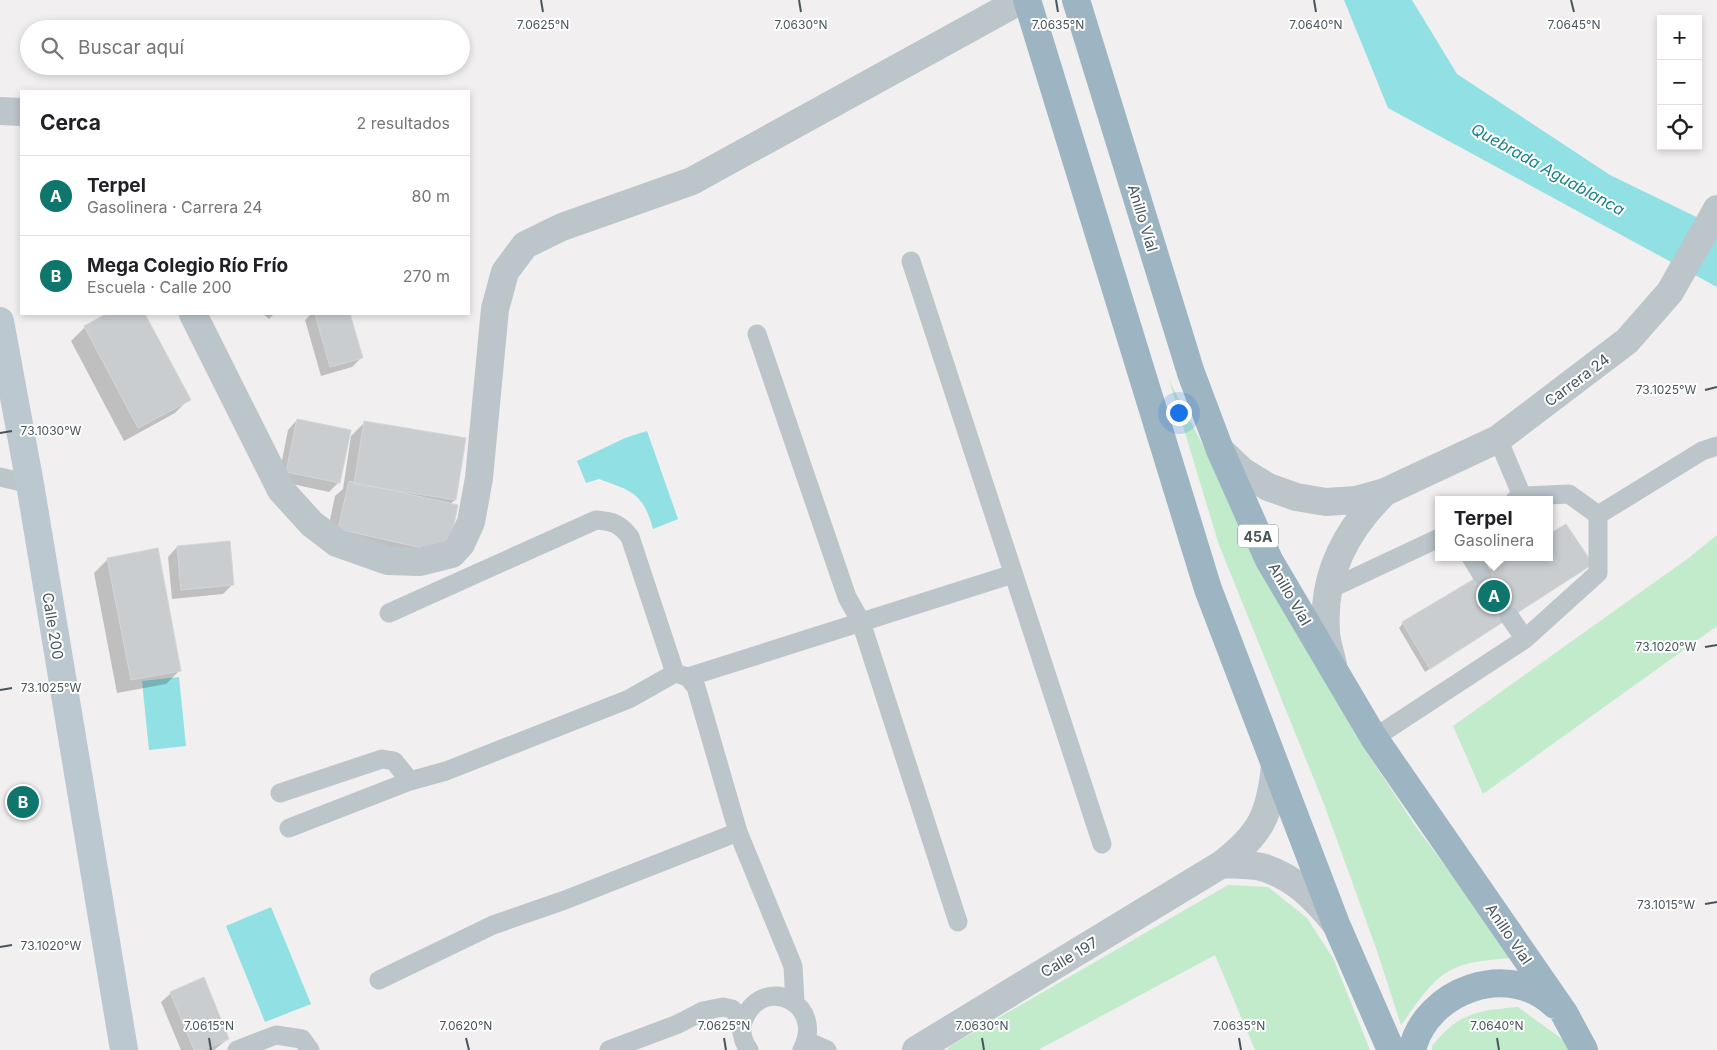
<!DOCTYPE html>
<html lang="es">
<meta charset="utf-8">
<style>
body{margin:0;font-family:Inter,sans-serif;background:#f6f6f6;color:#202124}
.controls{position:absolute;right:15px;top:15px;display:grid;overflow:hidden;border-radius:0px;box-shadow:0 2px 8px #0003}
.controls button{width:45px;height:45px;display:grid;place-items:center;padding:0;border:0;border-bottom:1px solid #e0e0e0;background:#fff;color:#202124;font:25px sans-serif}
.you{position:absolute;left:1178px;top:412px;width:18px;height:18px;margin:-12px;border:4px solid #fff;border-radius:50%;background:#1a73e8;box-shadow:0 0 0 8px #1a73e833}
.badge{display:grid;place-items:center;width:32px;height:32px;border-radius:50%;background:#0f766e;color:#fff;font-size:16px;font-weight:700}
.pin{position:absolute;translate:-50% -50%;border:2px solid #fff;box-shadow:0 1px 5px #0006}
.popup{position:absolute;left:1435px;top:496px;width:118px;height:65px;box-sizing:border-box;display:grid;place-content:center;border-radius:0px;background:#fff;filter:drop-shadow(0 1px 4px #0005);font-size:16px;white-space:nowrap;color:#757577}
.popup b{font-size:19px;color:#202124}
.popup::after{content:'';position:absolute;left:50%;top:100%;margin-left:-10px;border:10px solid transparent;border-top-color:#fff}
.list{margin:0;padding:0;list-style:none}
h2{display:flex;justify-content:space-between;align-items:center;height:65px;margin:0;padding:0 20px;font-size:21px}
h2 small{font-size:16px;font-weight:400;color:#757577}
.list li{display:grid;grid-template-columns:32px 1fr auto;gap:15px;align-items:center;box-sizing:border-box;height:80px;padding:0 20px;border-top:1px solid #e0e0e0}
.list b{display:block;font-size:19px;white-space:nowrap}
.list p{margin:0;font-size:16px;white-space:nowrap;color:#757577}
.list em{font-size:16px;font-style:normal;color:#757577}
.icon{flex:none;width:28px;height:28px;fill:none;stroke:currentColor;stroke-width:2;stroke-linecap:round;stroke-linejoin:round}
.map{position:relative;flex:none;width:1717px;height:1050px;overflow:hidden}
.search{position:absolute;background:#fff;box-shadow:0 2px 8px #0003;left:20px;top:20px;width:450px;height:55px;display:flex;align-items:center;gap:12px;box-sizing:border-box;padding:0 18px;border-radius:28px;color:#757577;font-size:19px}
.panel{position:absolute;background:#fff;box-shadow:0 2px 8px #0003;left:20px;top:90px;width:450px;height:225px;border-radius:0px}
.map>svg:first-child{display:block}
.green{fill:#c1ebca}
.water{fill:#91e0e4}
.shadow{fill:#0003}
.building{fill:#c9cdd0;stroke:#d3d6da}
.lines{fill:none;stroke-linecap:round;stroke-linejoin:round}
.service{stroke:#bbc5ca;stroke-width:19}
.minor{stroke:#bbc5ca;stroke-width:28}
.tertiary{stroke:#bbc5ca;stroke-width:28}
.secondary{stroke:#bcc8cf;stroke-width:28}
.trunk{stroke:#9db5c2;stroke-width:28}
.ticks{fill:none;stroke:#48555a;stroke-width:2}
.labels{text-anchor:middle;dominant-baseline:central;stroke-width:4;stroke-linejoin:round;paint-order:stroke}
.shield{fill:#fff;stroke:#7f888c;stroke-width:1}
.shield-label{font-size:14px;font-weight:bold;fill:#48555a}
.street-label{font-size:15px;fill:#48555a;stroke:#fff}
.water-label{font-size:16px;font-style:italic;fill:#178288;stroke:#fff}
.ticks-label{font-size:12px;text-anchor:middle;fill:#48555a;stroke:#fff;stroke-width:4;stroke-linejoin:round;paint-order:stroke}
</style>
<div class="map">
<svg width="1717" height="1050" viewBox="0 0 1717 1050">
<rect width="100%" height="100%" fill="#f1efef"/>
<!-- green -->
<path class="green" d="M 1169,380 L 1302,637 L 1358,739 L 1416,827 L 1514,958 C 1445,962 1440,971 1401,1025 L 1377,951 L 1324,804 L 1219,545 Z
M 1717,535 L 1717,626 L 1483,794 L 1453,726 L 1690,557 Z
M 1228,885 L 1268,887 L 1307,918 L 1333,958 L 1370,1050 L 1255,1050 L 1215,955 L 1038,1050 L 947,1050 L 950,1046 Z
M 1518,1007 L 1566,1042 L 1570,1050 L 1432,1050 L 1432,1046 C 1460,1012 1476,1011 1518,1007 Z"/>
<!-- water -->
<path class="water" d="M 1344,0 L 1412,0 L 1457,74 L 1610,175 L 1717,227 L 1717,287 L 1388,108 Z
M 647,431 L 678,519 L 653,529 C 643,493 632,491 599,479 L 586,483 L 577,461 L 625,438 Z
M 179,677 L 186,746 L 149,750 L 142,681 Z
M 271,907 L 311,1004 L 265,1022 L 226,926 Z"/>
<!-- shadow -->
<path class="shadow" d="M 109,314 L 144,314 L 189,399 L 175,413 L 124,441 L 71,341 L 85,327 Z
M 263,314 L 274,314 L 269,319 Z
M 311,314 L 348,314 L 361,358 L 352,367 L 321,376 L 305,320 Z
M 297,420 L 339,482 L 329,492 L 278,481 L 288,430 Z
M 365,422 L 455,500 L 449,505 L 446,553 L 325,543 L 335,496 L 343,489 L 351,436 Z
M 1549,535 L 1587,568 L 1425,672 L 1399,628 L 1403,623 L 1549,557 Z
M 177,547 L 232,585 L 223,594 L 172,599 L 168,557 Z
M 108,559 L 180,670 L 166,684 L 117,693 L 94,573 Z
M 171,993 L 228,1039 L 214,1050 L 181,1050 L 161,1002 Z"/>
<!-- building -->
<path class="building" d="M 106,314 L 145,314 L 191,400 L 138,428 L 84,326 Z
M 315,314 L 350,314 L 363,358 L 330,367 Z
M 297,419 L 351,430 L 340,483 L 286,472 Z
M 364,421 L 466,438 L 456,500 L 354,484 Z
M 349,481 L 458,505 L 448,554 L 338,529 Z
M 1566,524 L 1593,564 L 1430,669 L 1402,622 L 1511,557 L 1549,557 L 1549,534 Z
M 230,541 L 234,585 L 181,590 L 177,546 Z
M 158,548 L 181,671 L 131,680 L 107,558 Z
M 204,977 L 229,1039 L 203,1050 L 194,1050 L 170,992 Z"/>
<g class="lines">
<!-- service -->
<path class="service" d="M 911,261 L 1102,844
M 757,334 L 847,597 L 861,622 L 958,922
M 1498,439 L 1522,496
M 0,477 L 30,484
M 1515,500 L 1522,496 L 1569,494 L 1598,515
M 1471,557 L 1482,575
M 1328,590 L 1439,538
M 389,613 L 596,520 C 613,521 620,524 630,537 L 675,673
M 1509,616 L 1525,639
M 688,677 L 1013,574
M 1374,738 L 1525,639 L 1598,573 L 1598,515 L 1702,451 L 1717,446
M 280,793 L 382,759 L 394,761 L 410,781
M 289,828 L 410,781 L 446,771 L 629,699 L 675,673 L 688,677 L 696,687 L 738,832 L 793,966 L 795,1003
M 379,980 L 493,925 L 565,900 L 738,832
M 807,1041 L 827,1050
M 237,1050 L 276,1035 L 302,1039 L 310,1050
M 609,1050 L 678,1024 L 703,1011 L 723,1007 L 732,1009 L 743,1021
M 749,1050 C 742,1040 739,1028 745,1017 C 765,974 826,1004 802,1050"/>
<!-- minor -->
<path class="minor" d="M 0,111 L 21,112
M 193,314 L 281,490 L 312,524 L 337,543 L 388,561 L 420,562 L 452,554 L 461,544 L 471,522 L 479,478 L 495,309 L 505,272 L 525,245 L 562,227 L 692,181 L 1021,0
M 1222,864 C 1235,865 1252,864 1265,868 C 1295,878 1315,898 1335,923
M 916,1050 L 1222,864 C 1261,834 1270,815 1275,766"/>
<!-- tertiary -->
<path class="tertiary" d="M 1220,450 L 1242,471 L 1268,487 L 1296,497 L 1326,502 L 1356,500 L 1385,492 L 1498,439 L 1627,341 L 1670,292 L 1717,209
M 1333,665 C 1331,654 1326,642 1326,631 C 1322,576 1346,530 1384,493"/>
<!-- secondary -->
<path class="secondary" d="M 0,321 L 30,484 L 124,1050"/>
<!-- trunk -->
<path class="trunk" d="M 1027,0 L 1208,589 L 1336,924 L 1391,1050
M 1076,0 L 1191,373 L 1220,450 L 1269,560 L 1374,738 L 1564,1013 L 1584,1050
M 1412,1050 C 1426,990 1509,960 1555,1005"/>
</g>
<!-- ticks -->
<path class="ticks" d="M 541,0 L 543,12M 799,0 L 801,12M 1056,0 L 1058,12M 1314,0 L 1316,12M 1571,0 L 1574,12M 1705,390 L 1717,387M 0,433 L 12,431M 1705,647 L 1717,645M 0,690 L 12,688M 1705,904 L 1717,902M 0,947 L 12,945M 209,1038 L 211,1050M 466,1038 L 469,1050M 724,1038 L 726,1050M 982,1038 L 984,1050M 1239,1038 L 1241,1050M 1497,1038 L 1499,1050"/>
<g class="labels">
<!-- shield labels -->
<rect class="shield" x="1238" y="524.5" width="40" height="23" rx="4"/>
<g class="shield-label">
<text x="1258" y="536">45A</text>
</g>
<!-- street labels -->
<g class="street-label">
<text transform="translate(1143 218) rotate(73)">Anillo Víal</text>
<text transform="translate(1577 380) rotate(-37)">Carrera 24</text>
<text transform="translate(1290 594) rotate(60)">Anillo Víal</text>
<text transform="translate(53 626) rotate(81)">Calle 200</text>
<text transform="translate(1509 934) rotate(56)">Anillo Víal</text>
<text transform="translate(1069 957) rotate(-31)">Calle 197</text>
</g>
<!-- water labels -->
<g class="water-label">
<text transform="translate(1548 169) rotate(29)">Quebrada Aguablanca</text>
</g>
</g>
<g class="ticks-label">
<text x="543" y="29">7.0625°N</text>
<text x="801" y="29">7.0630°N</text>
<text x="1058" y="29">7.0635°N</text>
<text x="1316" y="29">7.0640°N</text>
<text x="1574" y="29">7.0645°N</text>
<text x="1666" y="394">73.1025°W</text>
<text x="51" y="435">73.1030°W</text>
<text x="1666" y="651">73.1020°W</text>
<text x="51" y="692">73.1025°W</text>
<text x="1666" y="909">73.1015°W</text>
<text x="51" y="950">73.1020°W</text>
<text x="209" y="1030">7.0615°N</text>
<text x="466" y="1030">7.0620°N</text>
<text x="724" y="1030">7.0625°N</text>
<text x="982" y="1030">7.0630°N</text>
<text x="1239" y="1030">7.0635°N</text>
<text x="1497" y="1030">7.0640°N</text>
</g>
</svg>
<div class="controls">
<button>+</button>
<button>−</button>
<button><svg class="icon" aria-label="locate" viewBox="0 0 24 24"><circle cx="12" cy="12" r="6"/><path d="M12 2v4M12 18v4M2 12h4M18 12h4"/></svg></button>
</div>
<div class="you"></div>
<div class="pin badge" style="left:1494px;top:596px">A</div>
<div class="popup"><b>Terpel</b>Gasolinera</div>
<div class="pin badge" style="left:23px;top:802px">B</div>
<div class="search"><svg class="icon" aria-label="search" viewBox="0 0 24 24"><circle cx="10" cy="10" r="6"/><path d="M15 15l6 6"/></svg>Buscar aquí</div>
<section class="panel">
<h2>Cerca<small>2 resultados</small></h2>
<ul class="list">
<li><span class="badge">A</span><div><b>Terpel</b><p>Gasolinera · Carrera 24</p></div><em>80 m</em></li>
<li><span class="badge">B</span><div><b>Mega Colegio Río Frío</b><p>Escuela · Calle 200</p></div><em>270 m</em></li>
</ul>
</section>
</div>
